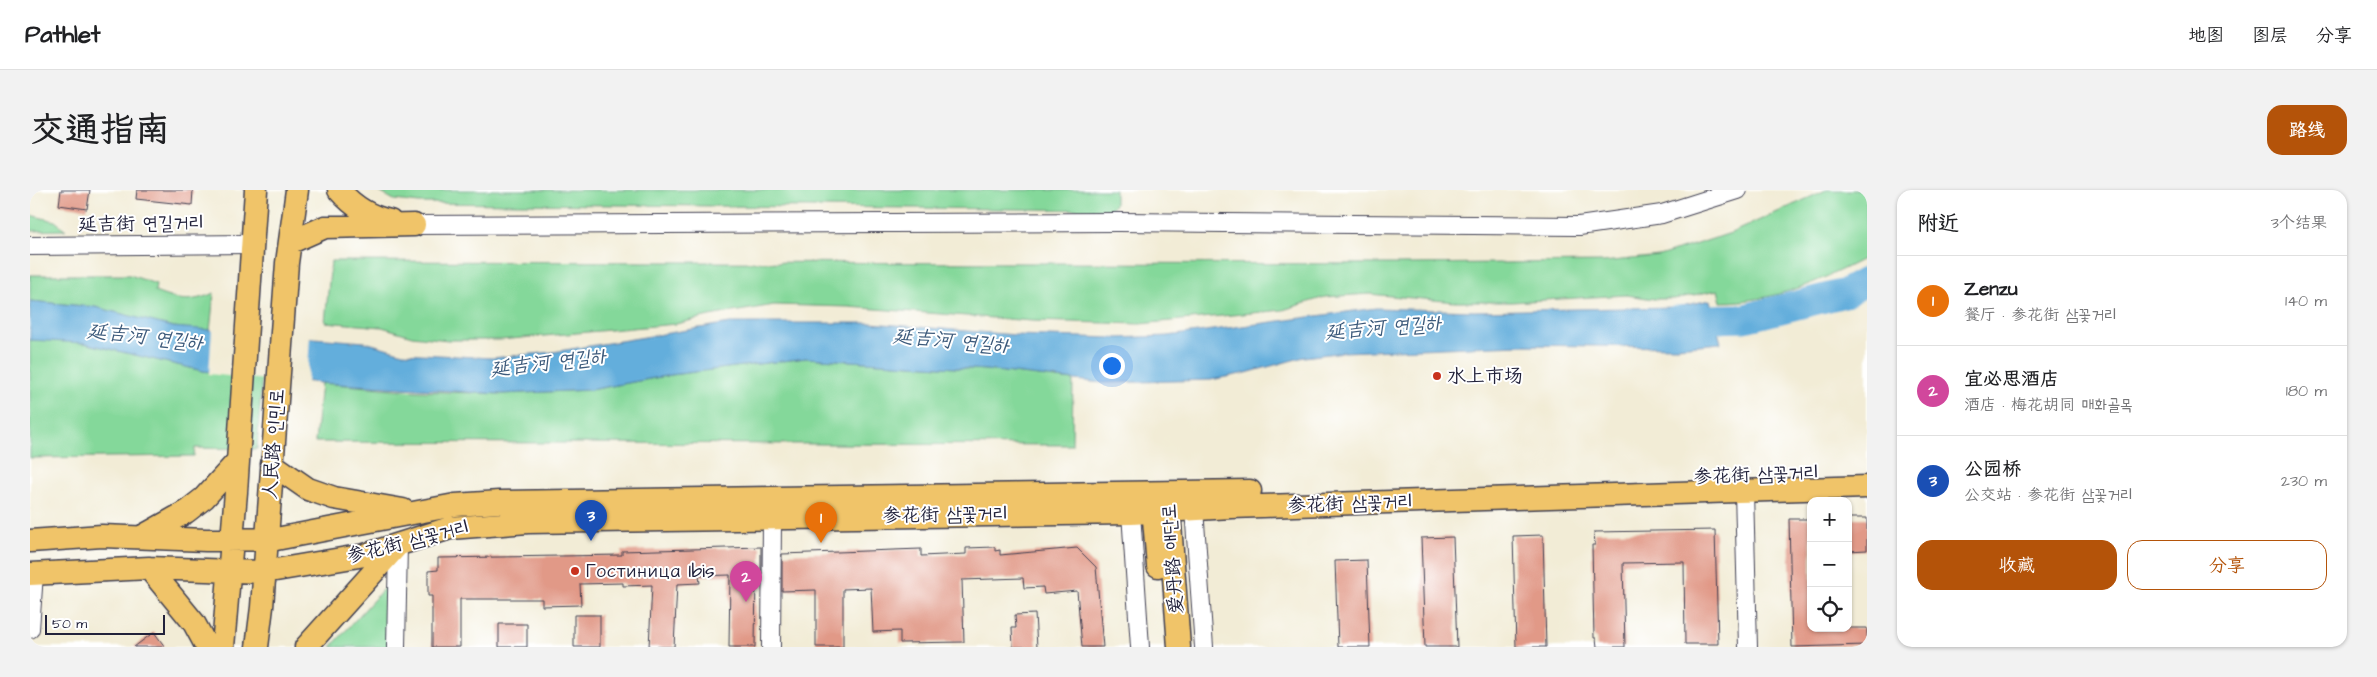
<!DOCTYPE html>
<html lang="zh">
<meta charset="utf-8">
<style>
body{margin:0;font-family:"Architects Daughter","LXGW WenKai TC","Poor Story",sans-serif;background:#f2f2f2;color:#202124}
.controls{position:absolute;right:15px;bottom:15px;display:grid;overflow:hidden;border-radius:10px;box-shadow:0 1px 4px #0004}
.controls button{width:45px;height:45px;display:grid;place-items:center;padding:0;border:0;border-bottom:1px solid #e0e0e0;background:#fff;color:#202124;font:25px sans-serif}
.scale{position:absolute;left:15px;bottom:12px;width:120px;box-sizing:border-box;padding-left:5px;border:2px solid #22223b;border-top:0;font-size:14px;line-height:18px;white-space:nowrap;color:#22223b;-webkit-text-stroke:4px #fff;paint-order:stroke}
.you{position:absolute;left:1081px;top:175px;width:18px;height:18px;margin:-12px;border:4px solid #fff;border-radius:50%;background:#1a73e8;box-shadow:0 0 0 8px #1a73e833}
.badge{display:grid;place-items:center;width:32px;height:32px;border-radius:50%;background:#b45309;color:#fff;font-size:16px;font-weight:700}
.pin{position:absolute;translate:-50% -41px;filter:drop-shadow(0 1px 2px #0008)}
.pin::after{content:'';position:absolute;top:26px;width:18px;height:15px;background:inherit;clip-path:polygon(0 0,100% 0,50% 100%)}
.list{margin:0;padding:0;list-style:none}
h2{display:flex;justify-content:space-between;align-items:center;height:65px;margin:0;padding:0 20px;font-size:21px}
h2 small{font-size:16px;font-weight:400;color:#757577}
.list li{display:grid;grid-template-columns:32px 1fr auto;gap:15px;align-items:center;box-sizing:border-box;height:90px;padding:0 20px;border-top:1px solid #e0e0e0}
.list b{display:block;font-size:19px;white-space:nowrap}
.list p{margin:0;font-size:16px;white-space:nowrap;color:#757577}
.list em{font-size:16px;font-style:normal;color:#757577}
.actions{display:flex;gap:10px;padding:15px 20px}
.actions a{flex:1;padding:11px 0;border:1px solid #b45309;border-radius:15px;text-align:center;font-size:18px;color:#b45309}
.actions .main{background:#b45309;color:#fff}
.icon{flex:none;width:28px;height:28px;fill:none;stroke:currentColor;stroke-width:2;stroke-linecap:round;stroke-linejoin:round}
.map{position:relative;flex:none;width:1837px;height:457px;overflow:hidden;border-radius:15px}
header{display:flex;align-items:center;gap:30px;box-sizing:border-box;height:70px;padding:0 25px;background:#fff;border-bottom:1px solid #e0e0e0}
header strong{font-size:24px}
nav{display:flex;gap:28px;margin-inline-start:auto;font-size:18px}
.intro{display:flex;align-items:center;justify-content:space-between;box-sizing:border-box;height:120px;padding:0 30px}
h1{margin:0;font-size:35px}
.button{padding:12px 22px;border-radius:15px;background:#b45309;color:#fff;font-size:18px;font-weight:700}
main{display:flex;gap:30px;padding:0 30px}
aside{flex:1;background:#fff;border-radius:15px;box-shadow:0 1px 4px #0004}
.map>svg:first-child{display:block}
.green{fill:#84d89a;stroke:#537d6a}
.water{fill:#64aedc;stroke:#43688c}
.pier{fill:#f2ecd6}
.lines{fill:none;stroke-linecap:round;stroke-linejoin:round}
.river{stroke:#64aedc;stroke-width:29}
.building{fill:#e19987}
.minor-casing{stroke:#414052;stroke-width:20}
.major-casing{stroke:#414052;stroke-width:25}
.minor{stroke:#fff;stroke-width:18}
.major{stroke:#f0c469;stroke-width:22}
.poi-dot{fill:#c8321e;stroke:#fff;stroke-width:2}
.labels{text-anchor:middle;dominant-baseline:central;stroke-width:4;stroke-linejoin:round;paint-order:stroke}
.street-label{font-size:19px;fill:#22223b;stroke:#fff}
.poi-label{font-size:19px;fill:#22223b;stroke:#fff;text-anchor:start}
.water-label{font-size:20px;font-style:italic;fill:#3c5a7b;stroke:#fff}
</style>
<header>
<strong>Pathlet</strong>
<nav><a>地图</a><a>图层</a><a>分享</a></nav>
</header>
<div class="intro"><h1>交通指南</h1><a class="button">路线</a></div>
<main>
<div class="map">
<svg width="1837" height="457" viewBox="0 0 1837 457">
<rect width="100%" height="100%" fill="#fff"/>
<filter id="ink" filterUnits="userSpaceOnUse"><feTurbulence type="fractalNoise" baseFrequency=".02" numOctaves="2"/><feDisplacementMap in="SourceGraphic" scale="10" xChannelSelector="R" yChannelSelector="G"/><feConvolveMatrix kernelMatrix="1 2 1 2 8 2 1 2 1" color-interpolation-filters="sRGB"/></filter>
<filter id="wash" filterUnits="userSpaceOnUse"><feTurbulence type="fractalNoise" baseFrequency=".0096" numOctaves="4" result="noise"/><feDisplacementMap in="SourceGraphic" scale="20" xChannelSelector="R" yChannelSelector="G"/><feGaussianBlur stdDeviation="1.12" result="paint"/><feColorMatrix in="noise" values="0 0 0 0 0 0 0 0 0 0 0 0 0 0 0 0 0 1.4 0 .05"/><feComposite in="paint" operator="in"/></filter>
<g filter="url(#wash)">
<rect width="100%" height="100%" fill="#f2ecd6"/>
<!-- green -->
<path class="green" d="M 346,0 L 1085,0 L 1085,15 L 1078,20 L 389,13 L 364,10 Z
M 1796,0 L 1837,0 L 1837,67 C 1791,91 1744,112 1691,112 L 1688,100 L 1644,109 L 1624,109 L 1596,105 L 1482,112 L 1425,112 L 1339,104 L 1295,107 L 1253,120 L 1110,134 L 1002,131 L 819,117 L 744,115 L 679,126 L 646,134 L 470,150 L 418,150 L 382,146 L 352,137 L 295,132 L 301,71 L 1369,74 L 1573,72 L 1629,66 L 1701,43 Z
M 0,25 L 25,31 L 36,40 L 0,41 Z
M 0,85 L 100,85 L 126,94 L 125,102 C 148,111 161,113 184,103 L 180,141 L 143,137 L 65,117 L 0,111 Z
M 13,149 L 54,153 L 173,181 L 232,187 L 227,259 L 165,258 L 164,266 L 0,268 L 0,150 Z
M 776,168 L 956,180 L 1043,190 L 1042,255 L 285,252 L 291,193 L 386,201 L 471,204 L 560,200 L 641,185 Z
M 359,396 L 358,457 L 301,457 L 355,397 Z"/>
<!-- water -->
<path class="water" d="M 1680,110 L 1691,153 L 1647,157 L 1490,155 L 1314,162 L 1274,167 L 1216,183 L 1181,190 L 1072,193 L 956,180 L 776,168 L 641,185 L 560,200 L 471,204 L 291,193 L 173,181 L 54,153 L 0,150 L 0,111 L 65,117 L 143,137 L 335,152 L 373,163 L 462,168 L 523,162 L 700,133 L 841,133 L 985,145 L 1085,148 L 1138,146 L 1346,118 L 1444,121 L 1646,117 Z"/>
<!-- pier -->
<path class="pier" d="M 182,138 L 280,146 L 277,194 L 179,184 Z"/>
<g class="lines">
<!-- river -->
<path class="river" d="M 1646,130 L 1715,128 L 1815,103 L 1837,91"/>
</g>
<g id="blocks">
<!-- building -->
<path class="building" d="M 31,0 L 60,0 L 57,19 L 29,15 Z
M 107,0 L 163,0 L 162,15 L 106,9 Z
M 1818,328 L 1837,328 L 1837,360 L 1818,361 Z
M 1759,329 L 1781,329 L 1781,438 L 1837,438 L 1837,455 L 1762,457 Z
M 1685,340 L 1688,454 L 1655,454 L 1654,372 L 1593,373 L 1595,457 L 1567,457 L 1566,448 L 1564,448 L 1562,355 L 1565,355 L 1564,342 Z
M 1513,345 L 1516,457 L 1486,457 L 1483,346 Z
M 1423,347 L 1427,457 L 1395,457 L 1391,348 Z
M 731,357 L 731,384 L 726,384 L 725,457 L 699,457 L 700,385 L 669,386 L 670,393 L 647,394 L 644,457 L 619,457 L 622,395 L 593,396 L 593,393 L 550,394 L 551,415 L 512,416 L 512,409 L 430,409 L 430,457 L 402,457 L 402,406 L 398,406 L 398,381 L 408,380 L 408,368 L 592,365 L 592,361 Z
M 965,357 L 965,361 L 970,360 L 970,365 L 1047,358 L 1066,377 L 1073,457 L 1052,457 L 1047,401 L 1014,404 L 1013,397 L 994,398 L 993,388 L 932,390 L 934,452 L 870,453 L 870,441 L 843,442 L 841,398 L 813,399 L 813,457 L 786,457 L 786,400 L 752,401 L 752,364 L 891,359 L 891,366 L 936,364 L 936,358 Z
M 1337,370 L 1340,457 L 1308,457 L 1305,371 Z
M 1005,424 L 1007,457 L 983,457 L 982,438 L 986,438 L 985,425 Z
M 544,425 L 570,425 L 570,457 L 544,457 Z
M 469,434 L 497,434 L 497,457 L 469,457 Z
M 124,442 L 135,457 L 104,457 Z"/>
</g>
</g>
<g filter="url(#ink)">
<use href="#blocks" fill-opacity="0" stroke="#414052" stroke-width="1"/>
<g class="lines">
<defs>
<path id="minor" d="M 384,35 L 1089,32 L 1549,36 L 1632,24 L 1708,0
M 0,56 L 222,54
M 1714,301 L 1718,457
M 1154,313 L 1164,319 L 1174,457
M 1110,314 L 1101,323 L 1110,457
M 0,439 L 4,384
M 366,457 L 368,355
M 741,457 L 742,328"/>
<path id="major" d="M 309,0 C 322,15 340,27 360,31
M 261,52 L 295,37 L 384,35
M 242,274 L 278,299 L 304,308 L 373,320
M 1122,306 L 1128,376
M 1138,306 L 1149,457
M 113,346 L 156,322 L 174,308 L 207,272
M 0,351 L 72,346 L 176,350 L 246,349 L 425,315 L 469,312 L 1220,301
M 119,378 L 164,433 L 177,457
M 0,384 L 119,378 L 234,382 L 335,365 L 420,338 L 498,332 L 1101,323 L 1201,317 L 1837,297
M 193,457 L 206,302 L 226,0
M 227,457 L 232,417 L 257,73 L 267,0
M 276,457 L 367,356"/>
</defs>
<!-- minor casing -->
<use href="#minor" class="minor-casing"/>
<!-- major casing -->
<use href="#major" class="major-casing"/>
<!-- minor -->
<use href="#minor" class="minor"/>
<!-- major -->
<use href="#major" class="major"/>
</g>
</g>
<!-- markers -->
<g class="poi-dot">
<circle cx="1407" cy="186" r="5"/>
<circle cx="545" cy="381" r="5"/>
</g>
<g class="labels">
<!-- street labels -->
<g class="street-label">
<text transform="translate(111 34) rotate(-1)">延吉街 연길거리</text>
<text transform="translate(244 254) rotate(-86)">人民路 인민로</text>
<text transform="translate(1726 285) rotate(-2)">参花街 삼꽃거리</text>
<text transform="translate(1320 314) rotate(-2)">参花街 삼꽃거리</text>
<text transform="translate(915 325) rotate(-1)">参花街 삼꽃거리</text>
<text transform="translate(378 352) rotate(-14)">参花街 삼꽃거리</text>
<text transform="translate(1143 369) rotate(-94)">爱丹路 애단로</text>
</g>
<!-- poi labels -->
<g class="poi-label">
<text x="1417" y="186">水上市场</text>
<text x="555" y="381">Гостиница Ibis</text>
</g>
<!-- water labels -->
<g class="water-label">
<text transform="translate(1353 138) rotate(-5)">延吉河 연길하</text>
<text transform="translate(115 147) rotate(6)">延吉河 연길하</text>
<text transform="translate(921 151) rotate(5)">延吉河 연길하</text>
<text transform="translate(518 173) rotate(-7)">延吉河 연길하</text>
</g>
</g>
</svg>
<div class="controls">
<button>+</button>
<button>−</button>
<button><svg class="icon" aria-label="locate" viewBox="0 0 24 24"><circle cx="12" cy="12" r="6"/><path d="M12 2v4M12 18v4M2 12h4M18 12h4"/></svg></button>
</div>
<div class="scale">50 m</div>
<div class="you"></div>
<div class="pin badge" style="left:791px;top:353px;background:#e8710a">1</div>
<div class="pin badge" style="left:716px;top:412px;background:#d1479c">2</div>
<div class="pin badge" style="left:561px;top:351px;background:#1a4fb4">3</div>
</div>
<aside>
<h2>附近<small>3个结果</small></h2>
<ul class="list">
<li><span class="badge" style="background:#e8710a">1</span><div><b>Zenzu</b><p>餐厅 · 参花街 삼꽃거리</p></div><em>140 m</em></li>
<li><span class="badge" style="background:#d1479c">2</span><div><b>宜必思酒店</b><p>酒店 · 梅花胡同 매화골목</p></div><em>180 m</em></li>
<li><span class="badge" style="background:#1a4fb4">3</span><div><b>公园桥</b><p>公交站 · 参花街 삼꽃거리</p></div><em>230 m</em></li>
</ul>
<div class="actions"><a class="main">收藏</a><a>分享</a></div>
</aside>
</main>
